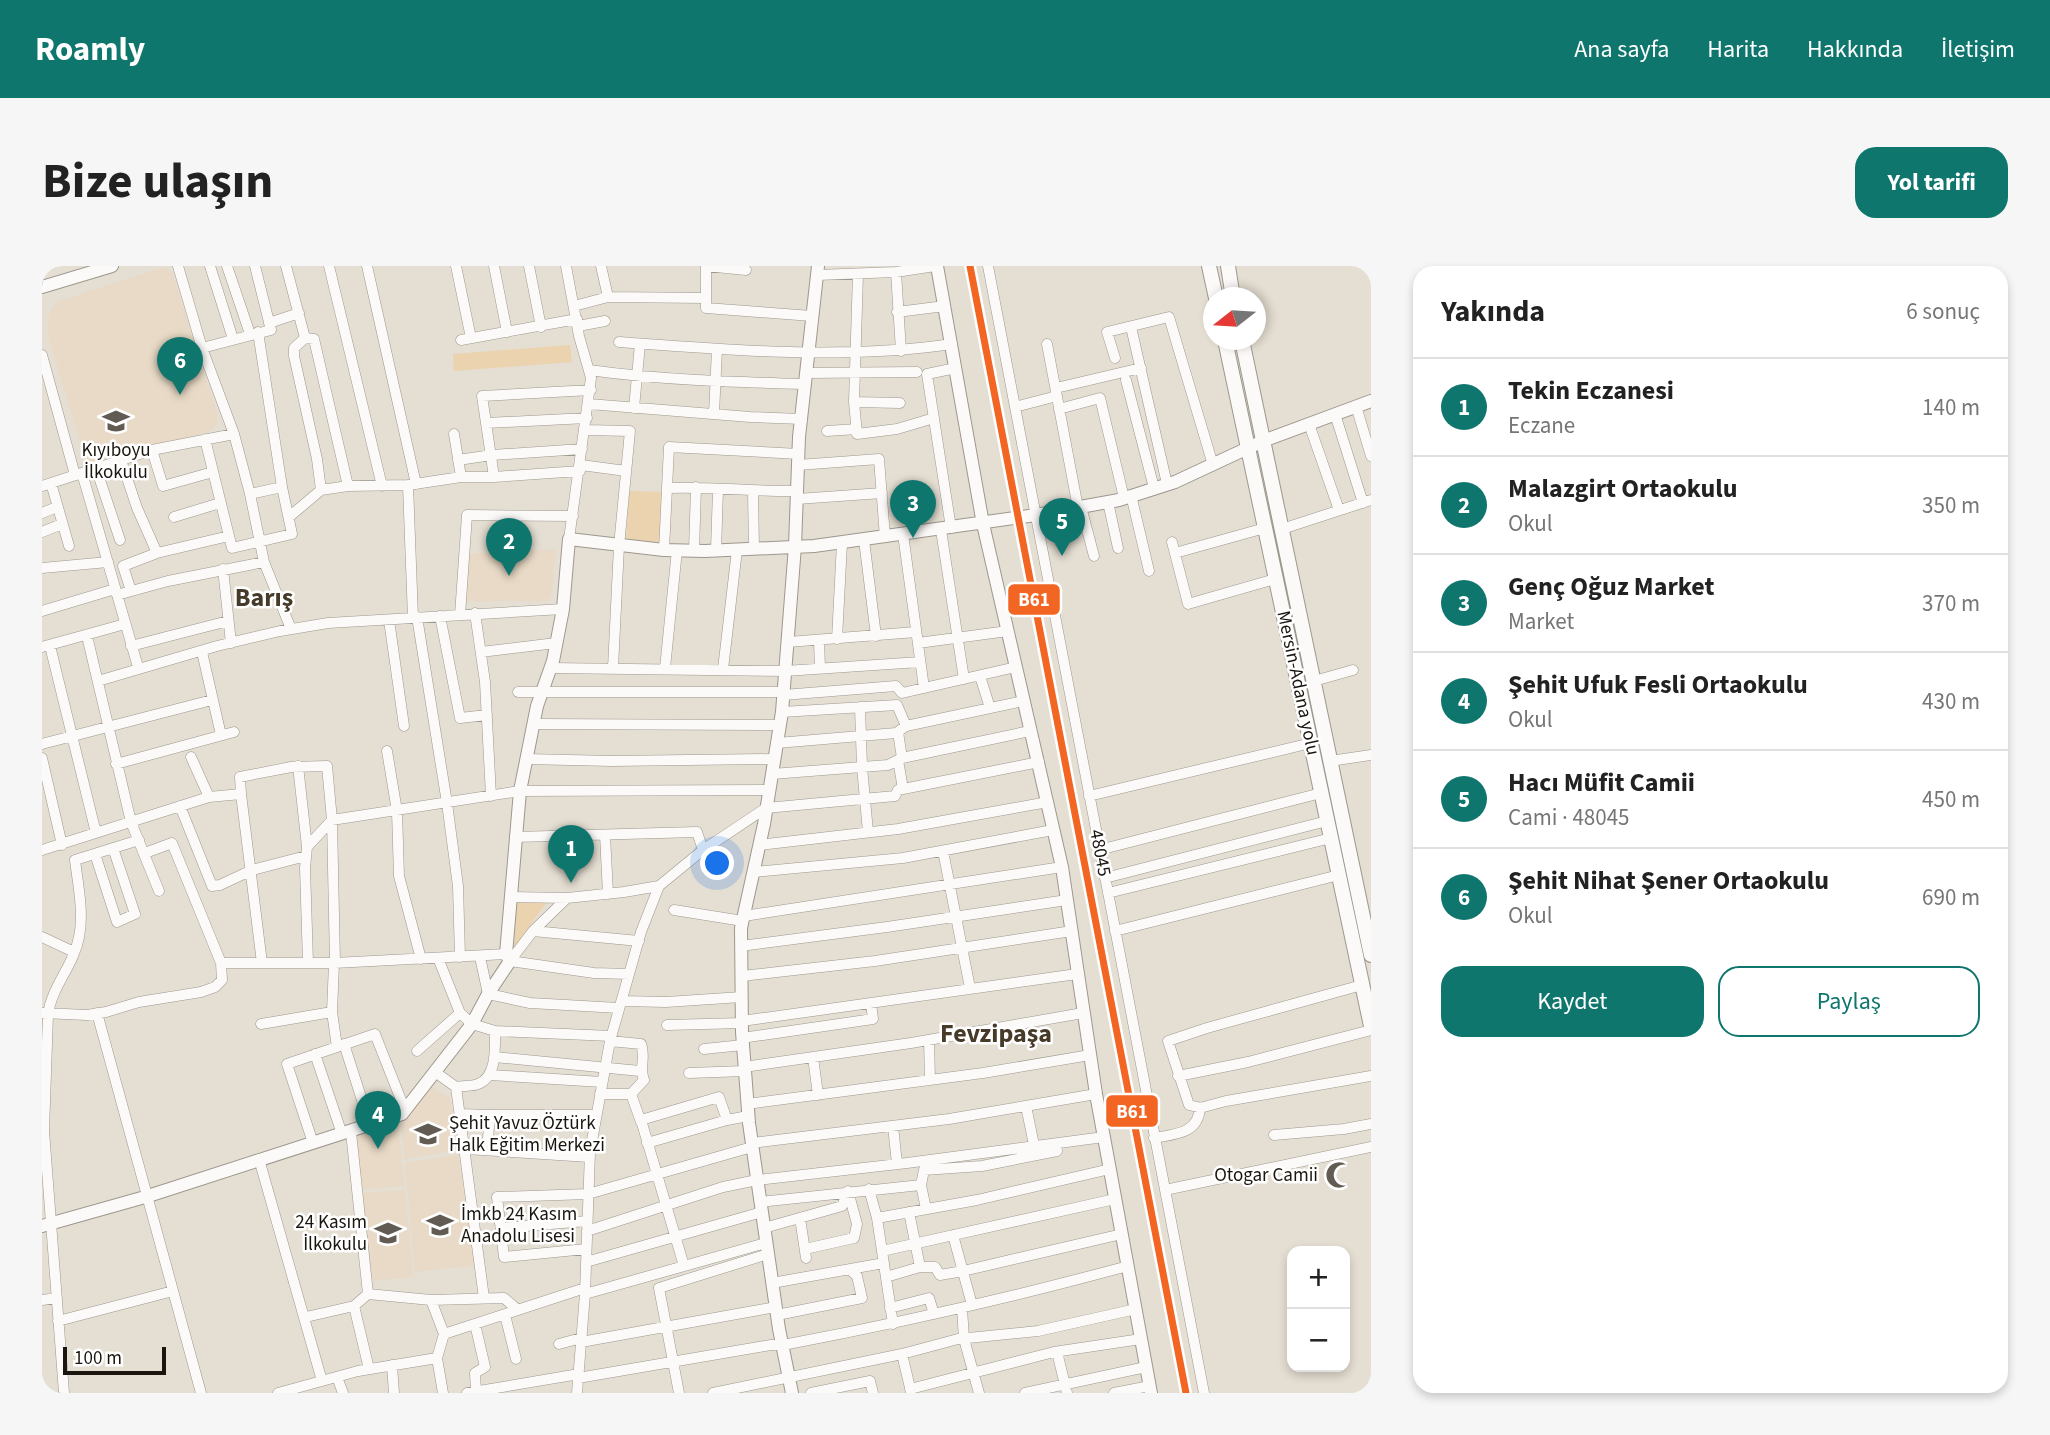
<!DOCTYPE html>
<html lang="tr">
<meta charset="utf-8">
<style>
body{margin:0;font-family:"Source Sans 3",sans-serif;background:#f6f6f6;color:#222}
.controls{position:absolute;right:21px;bottom:21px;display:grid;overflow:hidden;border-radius:14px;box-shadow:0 4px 10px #0003}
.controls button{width:63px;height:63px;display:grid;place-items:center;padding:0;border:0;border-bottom:2px solid #e0e0e0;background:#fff;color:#222;font:35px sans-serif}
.compass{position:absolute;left:1161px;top:21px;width:63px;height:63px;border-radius:50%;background:#fff;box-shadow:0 4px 10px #0003;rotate:253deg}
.scale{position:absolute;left:21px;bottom:18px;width:103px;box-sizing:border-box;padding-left:7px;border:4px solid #1a150e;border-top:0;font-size:19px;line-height:24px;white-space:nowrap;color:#1a150e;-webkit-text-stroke:5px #fff;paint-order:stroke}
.you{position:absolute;left:676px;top:598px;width:24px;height:24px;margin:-18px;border:5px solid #fff;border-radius:50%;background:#1a73e8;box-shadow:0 0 0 10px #1a73e833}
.badge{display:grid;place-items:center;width:46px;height:46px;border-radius:50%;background:#0f766e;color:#fff;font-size:23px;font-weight:700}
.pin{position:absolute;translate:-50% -58px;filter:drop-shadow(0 2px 4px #0008)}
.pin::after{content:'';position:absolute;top:37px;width:24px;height:21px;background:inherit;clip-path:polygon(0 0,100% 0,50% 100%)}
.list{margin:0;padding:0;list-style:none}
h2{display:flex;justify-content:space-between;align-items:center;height:91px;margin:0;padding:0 28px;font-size:30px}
h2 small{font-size:23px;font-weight:400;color:#767676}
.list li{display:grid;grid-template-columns:46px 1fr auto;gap:21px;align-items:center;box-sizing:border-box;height:98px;padding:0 28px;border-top:2px solid #e0e0e0}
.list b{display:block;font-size:26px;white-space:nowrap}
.list p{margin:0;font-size:23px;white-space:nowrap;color:#767676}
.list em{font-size:23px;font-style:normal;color:#767676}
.actions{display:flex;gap:14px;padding:21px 28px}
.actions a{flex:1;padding:16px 0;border:2px solid #0f766e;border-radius:21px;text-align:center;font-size:24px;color:#0f766e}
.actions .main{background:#0f766e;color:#fff}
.map{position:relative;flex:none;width:1329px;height:1127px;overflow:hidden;border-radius:21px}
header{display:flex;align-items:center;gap:42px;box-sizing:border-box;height:98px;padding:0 35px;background:#0f766e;color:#fff}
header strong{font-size:33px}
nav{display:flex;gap:38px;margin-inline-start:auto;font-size:24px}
.intro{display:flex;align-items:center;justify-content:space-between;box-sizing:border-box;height:168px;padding:0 42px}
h1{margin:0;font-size:49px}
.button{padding:18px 32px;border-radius:21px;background:#0f766e;color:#fff;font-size:24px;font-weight:700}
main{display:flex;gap:42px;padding:0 42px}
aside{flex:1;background:#fff;border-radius:21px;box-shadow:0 4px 10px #0003}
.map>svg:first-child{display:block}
.built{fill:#e8dac6}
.green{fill:#ebd3b0}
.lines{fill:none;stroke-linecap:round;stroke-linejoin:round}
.minor-casing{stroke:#9d978e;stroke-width:11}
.major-casing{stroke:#9d978e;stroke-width:14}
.highway-casing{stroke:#9d978e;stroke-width:16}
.minor{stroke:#fbfaf8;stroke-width:10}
.major{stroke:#fbfaf8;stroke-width:12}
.highway{stroke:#fbfaf8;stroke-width:14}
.rail-1-casing{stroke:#fff;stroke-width:12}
.rail-1{stroke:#f26522;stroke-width:7}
.labels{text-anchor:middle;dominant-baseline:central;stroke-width:5;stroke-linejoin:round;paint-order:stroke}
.poi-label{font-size:19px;fill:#1a150e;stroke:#fff;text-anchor:start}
.street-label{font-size:19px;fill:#1a150e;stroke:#fff}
.district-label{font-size:26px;font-weight:bold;fill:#463a29;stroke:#fff}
.line-badge{stroke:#fff;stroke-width:2.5}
.badge-label{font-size:19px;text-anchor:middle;font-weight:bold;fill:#fff}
</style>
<header>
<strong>Roamly</strong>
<nav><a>Ana sayfa</a><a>Harita</a><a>Hakkında</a><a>İletişim</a></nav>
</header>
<div class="intro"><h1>Bize ulaşın</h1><a class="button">Yol tarifi</a></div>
<main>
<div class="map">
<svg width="1329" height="1127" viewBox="0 0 1329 1127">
<rect width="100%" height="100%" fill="#e5ded2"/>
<!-- built -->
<path class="built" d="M 123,1 L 130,7 L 175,147 L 175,158 L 168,165 L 47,199 L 44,195 L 6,70 L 6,53 L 9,44 L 17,35 Z
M 514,283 L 509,331 L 504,335 L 420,335 L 424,288 Z
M 386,820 L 408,832 L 415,884 L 362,893 L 359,851 Z
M 356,853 L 362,920 L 319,923 L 311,871 L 345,861 Z
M 416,889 L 433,999 L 373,1006 L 363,897 Z
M 363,924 L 371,1011 L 331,1015 L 319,927 Z"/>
<!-- green -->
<path class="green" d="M 528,79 L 530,96 L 412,105 L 411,88 Z
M 587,225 L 623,226 L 620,277 L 584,274 Z
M 505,636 L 473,680 L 471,677 L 471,637 Z"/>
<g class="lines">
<defs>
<path id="minor" d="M 136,0 L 160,82 L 192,168 L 208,228 L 222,296 L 249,363
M 168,0 L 191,73
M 185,0 L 208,68
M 244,0 L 263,72 L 252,82 L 252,90 L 275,193 L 279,224
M 287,0 L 340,220
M 325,0 L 374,218
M 414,0 L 429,72
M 452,0 L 465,66
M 487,0 L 499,61
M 524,0 L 537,70 L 549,112 L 527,273
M 559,0 L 566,31
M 664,0 L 664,42 L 770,50
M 664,0 L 704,4
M 946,0 L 1162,1127
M 854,6 L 859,85
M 816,8 L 812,136 L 815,168 L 855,163 L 892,152
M 775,9 L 854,6 L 893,0
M 532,40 L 566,31 L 664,32
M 855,46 L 903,40
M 227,57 L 257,47
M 536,60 L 563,55
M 1089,61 L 1125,218
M 263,72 L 272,73 L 306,220
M 419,74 L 535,53
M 577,76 C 688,84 799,94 910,78
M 1005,78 L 1036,242
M 160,82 L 229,64 L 213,0
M 0,89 L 33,209
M 1073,92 L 1065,66 L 1127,51 L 1171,199
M 547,104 C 619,114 690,116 763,118
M 764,107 L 875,106
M 1084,114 L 1112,222
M 1014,122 L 1099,102
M 812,136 L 858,137
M 547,138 L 708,151 L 760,153
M 1314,140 L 1329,190
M 973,141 L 1015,130
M 592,142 L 598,78
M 1017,143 L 1058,132 L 1082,232
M 672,148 L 675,83
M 1293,148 L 1321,237
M 445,157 L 545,152
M 1267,158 L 1297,244
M 543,164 L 588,165 L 577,280 L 571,402
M 785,165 L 815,163
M 412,168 L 419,211
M 163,173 L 190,282 L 250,268 L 240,221 L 216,66
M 110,184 L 121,220 L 171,206
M 79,194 L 95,242 L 115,287
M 416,194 L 450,189 L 540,183
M 539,199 L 584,205
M 756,199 L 837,193 L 843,271
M 54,202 L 78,274
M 40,207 L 96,401
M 452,211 L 440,130 L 549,124
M 9,217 L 27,280
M 366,219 L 371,352
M 0,220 L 110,184 L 192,168
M 625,222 C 668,220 712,226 756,225
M 711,226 L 712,283
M 208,228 L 240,221
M 1089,229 L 1107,305
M 755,233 L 840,227
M 1066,236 L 1076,282
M 1039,241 L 1052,290
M 0,247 L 15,241
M 132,251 L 178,237
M 247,251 L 279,224 L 306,220 L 366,219 L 419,211 L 452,211 L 538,205
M 909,262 L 885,108 L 914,102
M 1240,263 L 1329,234
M 899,264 L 922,413
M 0,266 L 20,258
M 861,268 L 882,422
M 822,274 L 834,370
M 1130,276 L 1146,338 L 1233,313
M 622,284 L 627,181 L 757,188
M 652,285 L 654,221
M 674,285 L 676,223
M 1133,287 L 1223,262
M 0,302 L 66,296
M 181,303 L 189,377
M 89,325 L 81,300 L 115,287 L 187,270
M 75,329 L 126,315 L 222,296
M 0,345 L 73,323
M 433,347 L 443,416 L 449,530
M 418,349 L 425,249 L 531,250
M 398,350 L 418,452 L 445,449
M 375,351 L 405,537 L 416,620 L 418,691
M 347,354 L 362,460
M 45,370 L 89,556 L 117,625
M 795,373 L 800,277
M 777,375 L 778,402
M 746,376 L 874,366
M 876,377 L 966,365
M 8,380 L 54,567
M 89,380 L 186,355
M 0,381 L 83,358
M 160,386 L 179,469
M 439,386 L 514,377
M 508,402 L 743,405 L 878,396
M 623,402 L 635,284
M 681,403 L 695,284
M 938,410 L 948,442
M 56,415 L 175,380 L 238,365 L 286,357 L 521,343
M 1272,415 L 1311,404
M 476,426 L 742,426
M 741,429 L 854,420 L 860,427 L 974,401
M 818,441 L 820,501 L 826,566
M 740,446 L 855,439 L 864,460
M 492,458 L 738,459
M 856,466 L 860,492
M 735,477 L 854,467 L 864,460 L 981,435
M 0,478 L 170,434
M 345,485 L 355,545 L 357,610 L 379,693
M 149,491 L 167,531
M 0,492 L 20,579
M 484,493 L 570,495 L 732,493
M 856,494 L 861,523
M 1288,495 L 1329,489
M 74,498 L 192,466
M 256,500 L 265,581
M 730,508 L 846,499 L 860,492 L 988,465
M 199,528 L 198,511 L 249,501 L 285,500 L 290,554 L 293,697
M 1047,530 L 1269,477
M 138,540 L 170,620 L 178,619 L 210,604 L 264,590
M 563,569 L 566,628
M 473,571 L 655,566 L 661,584
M 717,579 L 856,563 L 1006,536
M 0,584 L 167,531 L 199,528 L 220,697
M 1057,584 L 1279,527
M 901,585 L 928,722
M 53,588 L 75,656 L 93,648 L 71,582
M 711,606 L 861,592 L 1011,564
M 1063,612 L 1285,555
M 1066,627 L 1289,572
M 468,631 L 525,632
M 632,644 L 701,655
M 702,650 L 1020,601
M 491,665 L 597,675
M 1073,665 L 1297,609
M 0,671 L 32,686
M 699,680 L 845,661 L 1025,634
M 438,691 L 446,728 L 488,737 L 577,742
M 396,692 L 418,747 L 430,758 L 453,765 L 569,770
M 179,697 L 292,697 L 464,688
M 266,697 L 263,602 L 265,581 L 290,554 L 478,525 L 727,524
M 292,697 L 290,746 L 295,781
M 587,708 L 552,707 L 468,695 L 491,665 L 525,632 L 582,626 L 617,620
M 700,710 L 833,695 L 1030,665
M 580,735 L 624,736 L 700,731
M 1,747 L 45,749 L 64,746 L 97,736 L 159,726 L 173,721 L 180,714 L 179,697 L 130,577 L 103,587
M 55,747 L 159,1127
M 700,755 L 1035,708
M 219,758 L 290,746
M 625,759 L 700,757
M 700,772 L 831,753 L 829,737
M 887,774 L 888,814
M 568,775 L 599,778 C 604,791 597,802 602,814 L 589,828
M 302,778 L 328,859
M 662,783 L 701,779
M 375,785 L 418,747
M 273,788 L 300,868
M 452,791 L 598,805
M 771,791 L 776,829
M 702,801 L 869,777 L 1041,747
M 393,806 L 414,821 L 442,1032
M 647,807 L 703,805
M 448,809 L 560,816
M 1136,810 L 1206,796 L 1329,764
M 414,821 C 421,819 429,821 436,818 C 455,811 453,782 453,765
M 558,828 L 589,828 L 599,856
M 705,838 L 941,807 L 1048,789
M 984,840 L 992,879
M 1160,842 L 1147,839 L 1126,775 L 1165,762 L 1320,719
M 418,848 L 448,849
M 851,860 L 855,898
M 309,866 L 326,1028 L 312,1040 L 327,1103
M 1232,869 L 1302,863 L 1329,858
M 1112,872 C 1133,868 1156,868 1158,842 L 1184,835 L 1329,810
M 271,877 L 245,798 L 333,768 L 363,844
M 605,877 L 685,854 L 706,850
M 710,877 L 907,853 L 1054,828
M 424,883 L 547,891
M 445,884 L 448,849 L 554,849
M 217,893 L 280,1115
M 827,923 L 835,952 L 851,1058
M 1123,924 L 1329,881
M 718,936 L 879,919
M 884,943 L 879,919 L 882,904 L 940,900 L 1015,885
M 867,946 L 878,1001
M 758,952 L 764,992
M 835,952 L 935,934 L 1068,903
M 459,962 L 545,955
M 722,962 L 800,940 L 806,926
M 545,965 L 681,921 L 715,914 L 865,897 L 1062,871
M 911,969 L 930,1039
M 544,983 L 462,991 L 455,931 L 546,928 L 710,881
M 763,983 L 812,972 L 815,958 L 806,925
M 840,985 L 1073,933
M 544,996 L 720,946
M 642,1000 L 599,854 L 677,831 L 685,854
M 844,1011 L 878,1001 L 893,1001 L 898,1009 L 921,1005 L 1080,968
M 730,1017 L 842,997
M 326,1028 L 389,1034 L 402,1068
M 543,1028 L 724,977
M 0,1034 L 15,1032
M 389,1034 L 462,1032 L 476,1044
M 848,1042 L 887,1032 L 892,1048
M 920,1042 L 922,1073 L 937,1127
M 463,1049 L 474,1093
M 735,1049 L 820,1032 L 815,1010 L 808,1004
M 264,1051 L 312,1040
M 16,1055 L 131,1025
M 433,1058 L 443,1101 L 433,1107 L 434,1126
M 539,1076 L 734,1041
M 517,1078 L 539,1072
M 1015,1086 L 1025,1127
M 860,1088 L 869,1126
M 395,1092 L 401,1127
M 350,1099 L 352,1127
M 295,1111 L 301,1127
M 536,1112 L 729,1079 L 741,1079 C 857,1057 972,1031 1086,1000
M 868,1123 L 1012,1086 L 1099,1073
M 22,1127 L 2,865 L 6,748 C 10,720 32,699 37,671 C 42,647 36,619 33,594 L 97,574
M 236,1127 L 316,1105 L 395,1092 L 402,1068 L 543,1022
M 425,1127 L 537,1108
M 535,1127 L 543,1028 L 548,886 L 568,775 L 599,666 L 617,620 L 661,584 L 724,542 L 853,530 L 856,524 L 997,496
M 637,1127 L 617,1022 L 726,988
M 671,1127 L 860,1088 L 916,1073 L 996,1065 L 1094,1043
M 769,1127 L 828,1115 L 831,1127
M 983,1127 L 1104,1101
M 1072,1127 L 1108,1120"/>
<path id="major" d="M 895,0 L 941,258 L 1020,601 L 1054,828 L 1109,1127
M 0,21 L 70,0
M 0,960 L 103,931 L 360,848 L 430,758 L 446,728 L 468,695 L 464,688 L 478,525 L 495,440 L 511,395 L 521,343 L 527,273 L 622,284 L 663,285 L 772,280 L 994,249 L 1077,234 L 1133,216 L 1221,175 L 1329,135
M 750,1127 L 737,1063 L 707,857 L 700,766 L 699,662 L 722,558 L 740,446 L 753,280 L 757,171 L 776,0"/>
<path id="highway" d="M 1167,0 L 1174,32
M 1186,0 L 1191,32
M 1183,74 L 1329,760
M 1200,74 L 1329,689"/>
</defs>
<!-- minor casing -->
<use href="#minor" class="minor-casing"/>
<!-- major casing -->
<use href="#major" class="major-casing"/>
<!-- highway casing -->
<use href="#highway" class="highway-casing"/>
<!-- minor -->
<use href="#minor" class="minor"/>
<!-- major -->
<use href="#major" class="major"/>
<!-- highway -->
<use href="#highway" class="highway"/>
<defs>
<path id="rail-1" d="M 928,0 L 1144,1127"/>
</defs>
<!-- rail-1 casing -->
<use href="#rail-1" class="rail-1-casing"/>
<!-- rail-1 -->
<use href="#rail-1" class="rail-1"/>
</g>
<!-- icons -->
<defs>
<symbol id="school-bare" viewBox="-9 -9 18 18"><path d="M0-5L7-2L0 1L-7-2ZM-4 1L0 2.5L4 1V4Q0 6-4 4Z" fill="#615b53" stroke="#fff" stroke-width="2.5" paint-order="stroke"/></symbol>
<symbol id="mosque-bare" viewBox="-9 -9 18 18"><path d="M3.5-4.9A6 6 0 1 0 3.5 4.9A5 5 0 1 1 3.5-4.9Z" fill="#615b53" stroke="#fff" stroke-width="2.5" paint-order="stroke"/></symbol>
</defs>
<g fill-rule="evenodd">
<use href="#school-bare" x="55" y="136" width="38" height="38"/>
<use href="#school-bare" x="367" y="849" width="38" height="38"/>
<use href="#mosque-bare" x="1278" y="890" width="38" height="38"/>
<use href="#school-bare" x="379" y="940" width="38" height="38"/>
<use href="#school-bare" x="327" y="948" width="38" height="38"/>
</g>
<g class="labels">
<!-- poi labels -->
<g class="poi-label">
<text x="74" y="184" text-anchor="middle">Kıyıboyu<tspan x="74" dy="22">İlkokulu</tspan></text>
<text x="407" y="857">Şehit Yavuz Öztürk<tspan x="407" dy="22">Halk Eğitim Merkezi</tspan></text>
<text x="1276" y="909" text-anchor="end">Otogar Camii</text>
<text x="419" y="948">İmkb 24 Kasım<tspan x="419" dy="22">Anadolu Lisesi</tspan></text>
<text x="325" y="956" text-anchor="end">24 Kasım<tspan x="325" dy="22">İlkokulu</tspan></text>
</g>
<!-- street labels -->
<g class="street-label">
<text transform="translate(1256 417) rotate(78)">Mersin-Adana yolu</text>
<text transform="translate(1058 587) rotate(79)">48045</text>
</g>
<!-- district labels -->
<g class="district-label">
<text x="222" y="331">Barış</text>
<text x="954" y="767">Fevzipaşa</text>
</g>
</g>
<g class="line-badge">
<rect x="965" y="317" width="54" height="33" rx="7" fill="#f26522"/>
<rect x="1063" y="828" width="54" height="34" rx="7" fill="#f26522"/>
</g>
<g class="badge-label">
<text x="992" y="340">B61</text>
<text x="1090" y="852">B61</text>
</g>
</svg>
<div class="controls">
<button>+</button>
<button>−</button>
</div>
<svg class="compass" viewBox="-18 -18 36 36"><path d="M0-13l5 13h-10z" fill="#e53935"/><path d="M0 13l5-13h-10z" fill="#767676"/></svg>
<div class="scale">100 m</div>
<div class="you"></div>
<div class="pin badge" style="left:529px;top:617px">1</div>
<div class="pin badge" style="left:467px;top:310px">2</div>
<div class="pin badge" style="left:871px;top:272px">3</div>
<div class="pin badge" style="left:336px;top:883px">4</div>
<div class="pin badge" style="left:1020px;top:290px">5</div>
<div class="pin badge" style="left:138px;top:129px">6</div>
</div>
<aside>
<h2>Yakında<small>6 sonuç</small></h2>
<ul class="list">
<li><span class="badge">1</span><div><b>Tekin Eczanesi</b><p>Eczane</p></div><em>140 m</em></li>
<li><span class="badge">2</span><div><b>Malazgirt Ortaokulu</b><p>Okul</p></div><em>350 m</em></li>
<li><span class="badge">3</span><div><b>Genç Oğuz Market</b><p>Market</p></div><em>370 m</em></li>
<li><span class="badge">4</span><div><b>Şehit Ufuk Fesli Ortaokulu</b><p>Okul</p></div><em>430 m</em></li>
<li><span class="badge">5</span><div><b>Hacı Müfit Camii</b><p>Cami · 48045</p></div><em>450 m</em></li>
<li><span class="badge">6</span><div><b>Şehit Nihat Şener Ortaokulu</b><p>Okul</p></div><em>690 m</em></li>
</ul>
<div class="actions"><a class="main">Kaydet</a><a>Paylaş</a></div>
</aside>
</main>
